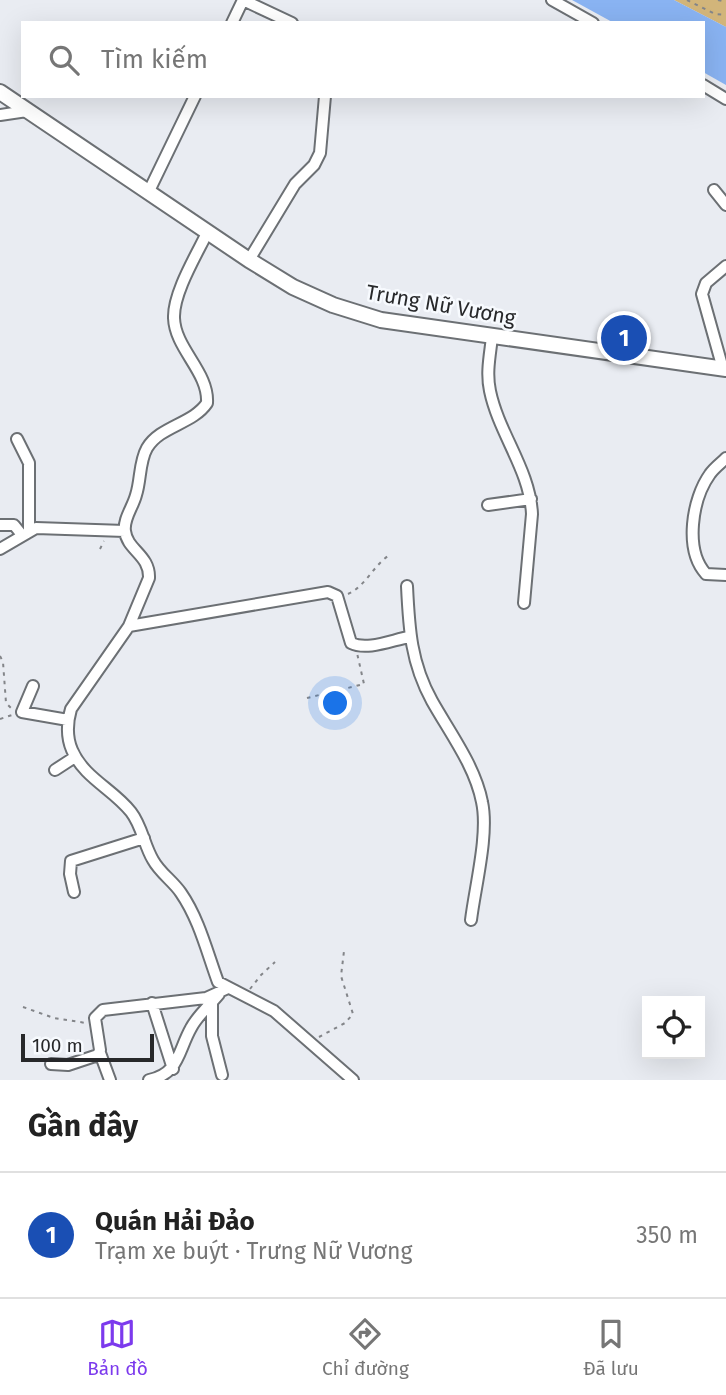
<!DOCTYPE html>
<html lang="vi">
<meta charset="utf-8">
<style>
body{margin:0;font-family:"Fira Sans",sans-serif;background:#f2f2f2;color:#222}
.controls{position:absolute;right:21px;bottom:21px;display:grid;overflow:hidden;border-radius:0px;box-shadow:0 7px 28px #0002}
.controls button{width:63px;height:63px;display:grid;place-items:center;padding:0;border:0;border-bottom:2px solid #e0e0e0;background:#fff;color:#222;font:35px sans-serif}
.scale{position:absolute;left:21px;bottom:18px;width:133px;box-sizing:border-box;padding-left:7px;border:4px solid #27282a;border-top:0;font-size:19px;line-height:24px;white-space:nowrap;color:#27282a;-webkit-text-stroke:5px #f7fafe;paint-order:stroke}
.you{position:absolute;left:336px;top:704px;width:24px;height:24px;margin:-18px;border:5px solid #fff;border-radius:50%;background:#1a73e8;box-shadow:0 0 0 10px #1a73e833}
.badge{display:grid;place-items:center;width:46px;height:46px;border-radius:50%;background:#7c3aed;color:#fff;font-size:23px;font-weight:700}
.pin{position:absolute;translate:-50% -50%;border:4px solid #fff;box-shadow:0 2px 7px #0006}
.list{margin:0;padding:0;list-style:none}
h2{display:flex;justify-content:space-between;align-items:center;height:91px;margin:0;padding:0 28px;font-size:30px}
h2 small{font-size:23px;font-weight:400;color:#767676}
.list li{display:grid;grid-template-columns:46px 1fr auto;gap:21px;align-items:center;box-sizing:border-box;height:126px;padding:0 28px;border-top:2px solid #e0e0e0}
.list b{display:block;font-size:26px;white-space:nowrap}
.list p{margin:0;font-size:23px;white-space:nowrap;color:#767676}
.list em{font-size:23px;font-style:normal;color:#767676}
.icon{flex:none;width:38px;height:38px;fill:none;stroke:currentColor;stroke-width:2;stroke-linecap:round;stroke-linejoin:round}
.map{position:relative;flex:none;width:726px;height:1080px;overflow:hidden}
.search{position:absolute;background:#fff;box-shadow:0 7px 28px #0002;left:21px;right:21px;top:21px;height:77px;display:flex;align-items:center;gap:18px;box-sizing:border-box;padding:0 24px;border-radius:0px;color:#767676;font-size:26px}
.sheet{height:217px;background:#fff}
nav{display:flex;justify-content:space-around;align-items:center;box-sizing:border-box;height:98px;border-top:2px solid #e0e0e0;background:#fff;font-size:19px;color:#767676}
nav a{display:grid;justify-items:center;gap:4px}
nav .on{color:#7c3aed}
.map>svg:first-child{display:block}
.green{fill:#d2b57a}
.water{fill:#89b3f2}
.lines{fill:none;stroke-linecap:round;stroke-linejoin:round}
.minor-casing{stroke:#6c7074;stroke-width:14}
.major-casing{stroke:#6c7074;stroke-width:18}
.path{stroke:#838589;stroke-width:2;stroke-dasharray:3.5 5;stroke-linecap:butt}
.minor{stroke:#fff;stroke-width:10}
.major{stroke:#fff;stroke-width:14}
.labels{text-anchor:middle;dominant-baseline:central;stroke-width:5;stroke-linejoin:round;paint-order:stroke}
.street-label{font-size:21px;fill:#27282a;stroke:#f7fafe}
</style>
<div class="map">
<svg width="726" height="1080" viewBox="0 0 726 1080">
<rect width="100%" height="100%" fill="#e9ecf2"/>
<!-- green -->
<path class="green" d="M 674,0 L 726,0 L 726,27 Z"/>
<!-- water -->
<path class="water" d="M 572,0 L 674,0 L 726,27 L 726,85 L 703,72 L 703,23 L 614,23 Z"/>
<g class="lines">
<defs>
<path id="minor" d="M 243,0 L 292,23
M 552,0 L 593,23
M 232,23 L 243,0
M 703,85 L 726,99
M 0,115 L 27,111
M 714,190 L 726,205
M 149,191 L 195,96
M 208,231 C 197,254 173,293 174,318 C 175,349 209,372 207,403 C 193,424 160,426 147,448 C 139,462 141,480 136,495 C 133,507 123,519 125,531 C 127,550 150,555 149,578 L 129,626 L 71,709 C 67,723 66,736 72,750 C 84,778 113,789 131,812 C 142,826 144,845 153,860 C 160,873 173,881 181,893 C 199,919 207,952 218,982 L 274,1011 L 353,1080
M 249,260 L 295,184 L 314,165 L 320,153 L 325,96
M 492,337 C 490,355 486,373 490,391 C 499,434 530,470 532,514 L 524,603
M 723,369 L 702,294 L 706,283 L 726,266
M 17,439 L 29,463 L 29,531
M 726,458 C 721,463 714,468 710,474 C 692,499 684,550 706,574 L 726,575
M 488,505 L 531,499
M 0,525 L 14,525 L 22,535
M 0,549 L 36,528 L 125,531
M 407,586 C 409,629 411,663 432,701 C 450,733 475,766 482,802 C 489,834 475,887 471,920
M 129,626 L 328,592 L 337,596 L 351,643 C 367,651 392,640 409,637
M 33,686 L 22,712 L 68,720
M 55,770 L 75,757
M 74,892 L 70,874 L 71,861 L 144,838
M 212,1002 L 212,1036 L 222,1075
M 152,1003 L 173,1069
M 100,1053 L 110,1080
M 51,1064 L 68,1065 L 98,1055 L 100,1050 L 95,1018 L 103,1010 L 206,998 L 228,988
M 149,1080 C 179,1074 178,1051 191,1028 C 197,1016 210,1005 219,994"/>
<path id="major" d="M 0,92 L 249,260 L 293,287 L 333,305 L 381,320 L 726,369"/>
</defs>
<!-- minor casing -->
<use href="#minor" class="minor-casing"/>
<!-- major casing -->
<use href="#major" class="major-casing"/>
<!-- path -->
<path class="path" d="M 687,0 L 715,14 L 726,15
M 718,0 L 726,2
M 100,549 L 104,541
M 348,594 C 366,586 374,564 391,554
M 0,656 L 3,662 L 6,703 L 13,710
M 307,698 L 364,684 L 357,653
M 0,719 L 12,715
M 250,989 L 261,975 L 275,962
M 23,1007 L 54,1018 L 86,1023
M 319,1037 L 345,1023 L 353,1014 L 341,976 L 344,951"/>
<!-- minor -->
<use href="#minor" class="minor"/>
<!-- major -->
<use href="#major" class="major"/>
</g>
<g class="labels">
<!-- street labels -->
<g class="street-label">
<text transform="translate(441 305) rotate(10)">Trưng Nữ Vương</text>
</g>
</g>
</svg>
<div class="controls">
<button><svg class="icon" aria-label="locate" viewBox="0 0 24 24"><circle cx="12" cy="12" r="6"/><path d="M12 2v4M12 18v4M2 12h4M18 12h4"/></svg></button>
</div>
<div class="scale">100 m</div>
<div class="you"></div>
<div class="pin badge" style="left:624px;top:338px;background:#1a4fb4">1</div>
<div class="search"><svg class="icon" aria-label="search" viewBox="0 0 24 24"><circle cx="10" cy="10" r="6"/><path d="M15 15l6 6"/></svg>Tìm kiếm</div>
</div>
<section class="sheet">
<h2>Gần đây<small></small></h2>
<ul class="list">
<li><span class="badge" style="background:#1a4fb4">1</span><div><b>Quán Hải Đảo</b><p>Trạm xe buýt · Trưng Nữ Vương</p></div><em>350 m</em></li>
</ul>
</section>
<nav>
<a class="on"><svg class="icon" aria-label="map" viewBox="0 0 24 24"><path d="M3 6l6-2 6 2 6-2v14l-6 2-6-2-6 2zM9 4v14M15 6v14"/></svg>Bản đồ</a>
<a><svg class="icon" aria-label="directions" viewBox="0 0 24 24"><path d="M12 3l9 9-9 9-9-9zM9 14v-3h6M13 9l2 2-2 2"/></svg>Chỉ đường</a>
<a><svg class="icon" aria-label="saved" viewBox="0 0 24 24"><path d="M7 4h10v16l-5-4-5 4z"/></svg>Đã lưu</a>
</nav>
